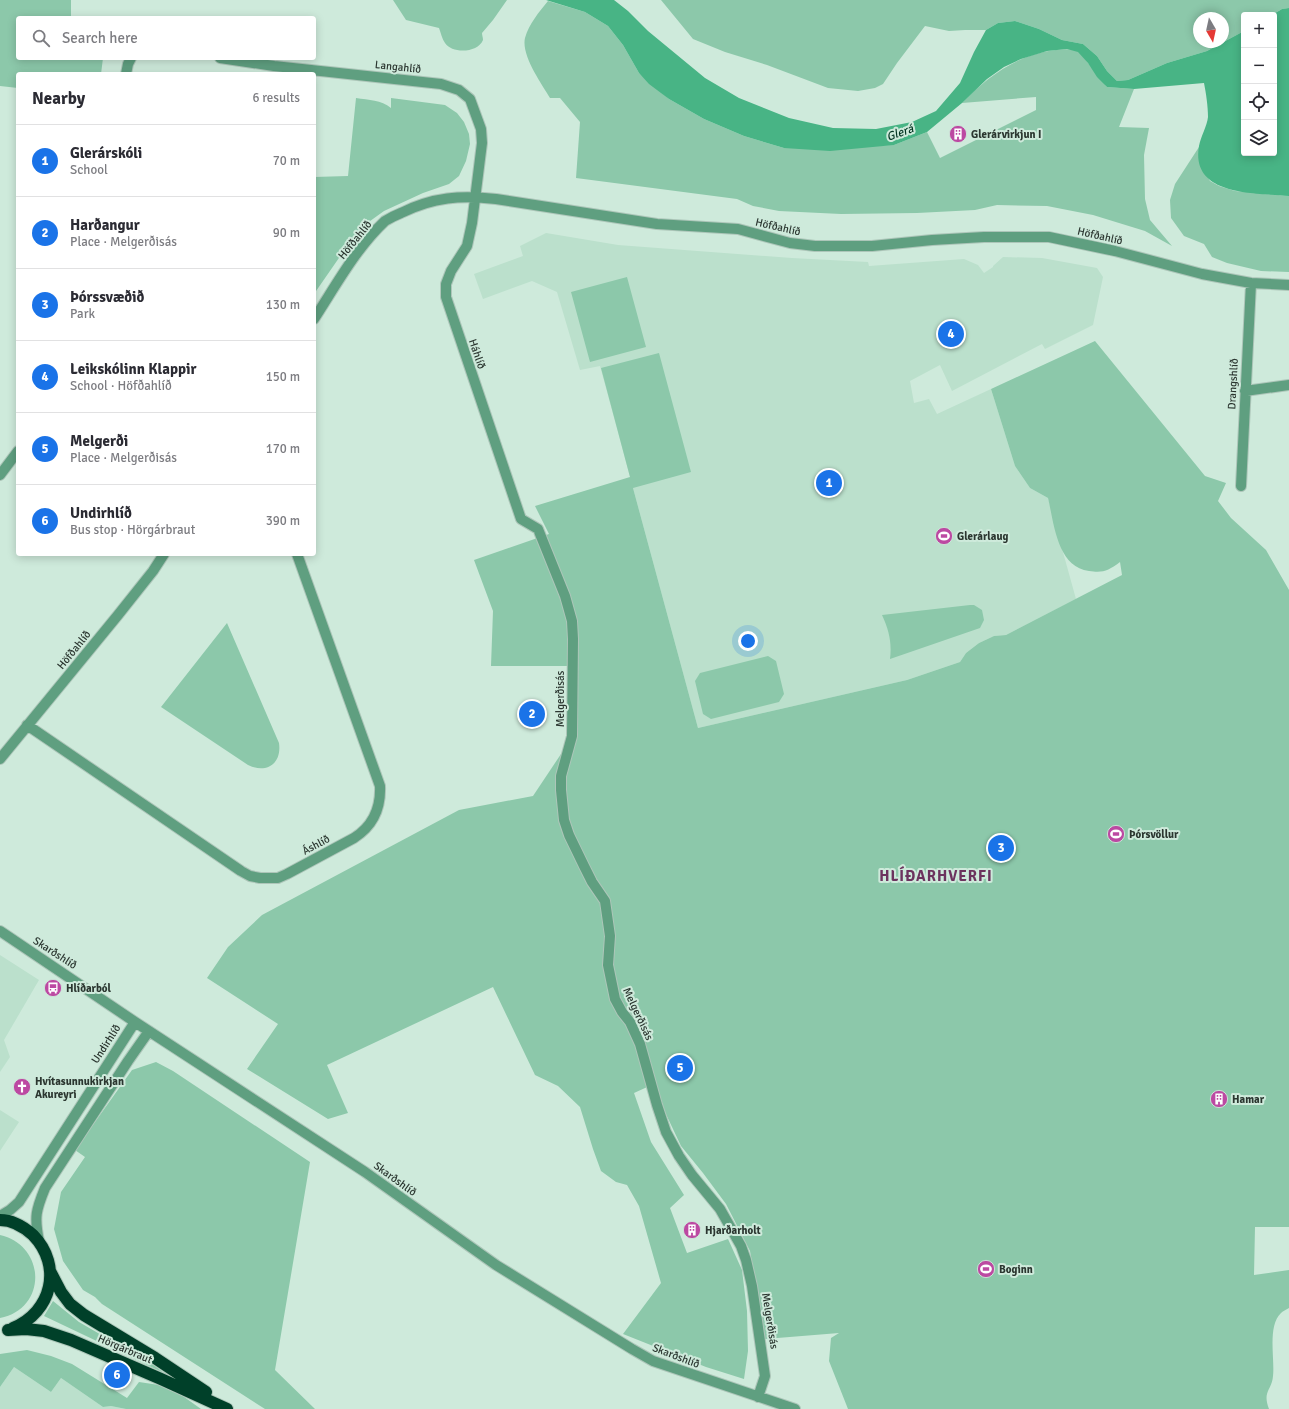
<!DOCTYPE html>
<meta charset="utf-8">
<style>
body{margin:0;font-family:Signika,sans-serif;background:#f2f2f3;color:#2b2b33}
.controls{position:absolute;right:12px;top:12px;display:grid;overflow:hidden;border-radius:4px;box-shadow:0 2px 10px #0003}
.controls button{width:36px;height:36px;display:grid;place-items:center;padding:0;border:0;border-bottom:1px solid #e1e1e2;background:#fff;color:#2b2b33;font:20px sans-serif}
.compass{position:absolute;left:1193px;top:12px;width:36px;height:36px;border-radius:50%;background:#fff;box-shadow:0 2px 10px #0003;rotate:171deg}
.you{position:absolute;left:748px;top:641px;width:14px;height:14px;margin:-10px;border:3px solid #fff;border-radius:50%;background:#1a73e8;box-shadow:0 0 0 6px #1a73e833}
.badge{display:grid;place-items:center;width:26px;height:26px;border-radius:50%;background:#1a73e8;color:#fff;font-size:13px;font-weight:700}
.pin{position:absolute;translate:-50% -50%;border:2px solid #fff;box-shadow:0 1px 4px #0006}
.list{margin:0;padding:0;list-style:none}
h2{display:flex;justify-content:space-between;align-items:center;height:52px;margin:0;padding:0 16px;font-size:17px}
h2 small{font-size:13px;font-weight:400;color:#7c7c81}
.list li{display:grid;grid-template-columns:26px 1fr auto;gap:12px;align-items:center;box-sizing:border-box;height:72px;padding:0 16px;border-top:1px solid #e1e1e2}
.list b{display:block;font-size:15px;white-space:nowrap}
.list p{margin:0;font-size:13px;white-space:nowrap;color:#7c7c81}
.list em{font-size:13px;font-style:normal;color:#7c7c81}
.icon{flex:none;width:22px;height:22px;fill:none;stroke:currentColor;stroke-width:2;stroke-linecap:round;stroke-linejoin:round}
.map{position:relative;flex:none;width:1289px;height:1409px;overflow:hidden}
.search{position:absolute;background:#fff;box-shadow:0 2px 10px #0003;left:16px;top:16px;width:300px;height:44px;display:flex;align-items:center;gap:10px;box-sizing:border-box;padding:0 14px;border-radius:4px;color:#7c7c81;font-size:15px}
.panel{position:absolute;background:#fff;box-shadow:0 2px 10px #0003;left:16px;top:72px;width:300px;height:484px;border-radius:4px}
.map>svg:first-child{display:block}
.built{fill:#bbe0cc}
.green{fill:#8cc8aa;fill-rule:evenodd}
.water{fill:#48b485}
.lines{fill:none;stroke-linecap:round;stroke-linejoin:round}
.minor-casing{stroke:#adc6b9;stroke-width:12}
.highway-casing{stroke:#adc6b9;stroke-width:14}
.minor{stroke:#5f9f80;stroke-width:10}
.highway{stroke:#004029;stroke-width:12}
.labels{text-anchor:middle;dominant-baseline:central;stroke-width:4;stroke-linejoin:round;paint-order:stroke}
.street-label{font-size:11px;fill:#2b3630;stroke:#ceeadb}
.poi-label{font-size:11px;font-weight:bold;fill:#2b3630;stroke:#ceeadb;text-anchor:start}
.water-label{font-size:12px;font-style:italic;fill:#033422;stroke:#ceeadb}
.district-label{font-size:15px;font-weight:bold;letter-spacing:1px;fill:#6c335e;stroke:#ceeadb}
</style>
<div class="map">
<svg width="1289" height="1409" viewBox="0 0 1289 1409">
<rect width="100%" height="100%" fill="#ceeadb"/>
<!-- built -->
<path class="built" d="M 546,233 L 618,245 L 792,258 L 868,262 L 869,266 L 964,259 L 978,265 L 984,273 L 993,267 L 993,266 L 1003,257 L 1042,258 L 1097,268 L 1103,277 L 1093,325 L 1045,349 L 1042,344 L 952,391 L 940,365 L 910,381 L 914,403 L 929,399 L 937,414 L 991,389 L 1015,466 L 1030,488 L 1048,498 L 1076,599 L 1006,635 L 994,636 L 979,643 L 966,653 L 960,662 L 907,680 L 698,728 L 600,366 L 580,370 L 557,292 L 532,281 L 483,299 L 474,274 L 523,256 L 520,246 Z
M 0,955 L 39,980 L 4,1040 L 10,1057 L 0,1072 Z
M 0,1110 L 19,1122 L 0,1151 Z
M 14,1367 L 51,1392 L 61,1378 L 103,1407 L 111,1406 L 126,1409 L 0,1409 L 0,1387 Z"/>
<!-- green -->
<path class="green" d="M 0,0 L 71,0 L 71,18 L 18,18 L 18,58 L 103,58 L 101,74 L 18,74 L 18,88 L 0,86 Z
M 393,0 L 507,0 L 493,20 L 482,33 C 482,35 483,38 483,40 C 478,53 452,54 445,43 C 442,39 441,33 439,28 L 406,20 Z
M 661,0 L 1289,0 L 1289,8 L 1282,9 L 1272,15 L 1244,15 L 1244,31 L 1207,51 L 1167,63 L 1128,80 L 1117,81 L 1107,71 L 1097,56 L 1083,44 L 1062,40 L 1039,29 L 1015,21 L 998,23 L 986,30 L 965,30 L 949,31 L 925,26 L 897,63 L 883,84 L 875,88 L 858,91 L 828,88 L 767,65 L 725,52 L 693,39 ZM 1199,18 L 1223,18 L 1223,42 L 1199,42 Z
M 548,1 L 585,12 L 608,26 L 623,45 L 639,73 L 669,99 L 704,119 L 744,136 L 784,148 L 894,145 L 927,132 L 940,158 L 1036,110 L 1036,97 L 962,103 C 988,76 1018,54 1056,50 C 1063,50 1071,48 1078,51 C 1082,54 1102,81 1107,87 L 1134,89 L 1119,127 L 1149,128 L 1144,155 L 1145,199 L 1150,220 L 1172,246 L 1145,231 L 1093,215 L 1047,206 L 997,205 L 975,210 L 917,213 L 841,214 L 779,211 L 753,206 L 737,199 L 576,178 L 580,122 L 560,98 L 550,98 C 541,83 521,55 525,38 C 529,24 539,12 548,1 Z
M 356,98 C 369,100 381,100 391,108 L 391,98 L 445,105 L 457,113 L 464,122 L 469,134 L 470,144 L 466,161 L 459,176 L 449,184 L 423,193 L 384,211 L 359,229 L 314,294 L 314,177 L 348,176 Z
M 1199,147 L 1199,160 L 1210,181 L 1219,186 L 1235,191 L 1289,196 L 1289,272 L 1261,271 L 1227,263 L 1212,257 L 1204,244 L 1184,236 L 1171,218 L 1170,200 L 1175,184 Z
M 627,277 L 646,347 L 590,362 L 571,292 Z
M 1095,341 L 1205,476 L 1226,483 L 1218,501 L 1231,518 L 1266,550 L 1289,590 L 1289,1227 L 1255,1227 L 1254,1275 L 1289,1270 L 1289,1308 C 1287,1309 1283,1311 1281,1313 C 1267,1326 1275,1359 1273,1376 C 1272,1390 1262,1391 1269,1409 L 848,1409 L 829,1361 L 831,1338 L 839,1333 L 765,1339 L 750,1251 L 726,1204 L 703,1173 L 681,1146 L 664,1110 L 656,1083 L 634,1093 L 651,1142 L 684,1195 L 670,1208 L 687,1253 L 728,1239 L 742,1270 L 747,1311 L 748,1351 L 744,1379 L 706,1367 L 623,1334 L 661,1283 L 639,1206 L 627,1185 L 616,1182 L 601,1171 L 593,1149 L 580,1107 L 558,1086 L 535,1075 L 493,987 L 327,1065 L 348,1113 L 328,1119 L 247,1069 L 278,1024 L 207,978 L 228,947 L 262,915 L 459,810 L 533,796 L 565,748 L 573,666 L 491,666 L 493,611 L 474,560 L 549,534 L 535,506 L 630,477 L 601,368 L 659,353 L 691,472 L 633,488 L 698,728 L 907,680 L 960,662 L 966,653 L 979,643 L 994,636 L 1006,635 L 1122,575 L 1120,562 C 1108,571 1103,573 1089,571 C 1057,567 1054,523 1048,498 L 1030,488 L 1015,466 L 991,389 Z
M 970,605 L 974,605 L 982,610 L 984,620 L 980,628 L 890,659 C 892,643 889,630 882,615 Z
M 227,623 L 279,743 C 282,764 266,774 248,765 L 161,707 Z
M 768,656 L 776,661 L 784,694 L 779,702 L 711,719 L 703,714 L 695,681 L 700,673 Z
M 156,1062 L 173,1071 L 310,1162 L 275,1370 L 315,1409 L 265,1409 L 102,1304 L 95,1297 L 83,1290 L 63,1261 L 54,1229 L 61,1192 L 85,1157 L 75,1150 L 132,1070 Z
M 0,1235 C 47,1246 47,1309 0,1318 Z
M 53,1301 L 79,1322 L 155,1366 L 164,1373 L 44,1316 Z
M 27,1350 L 51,1356 L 72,1364 L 127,1398 L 139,1382 L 159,1385 L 180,1394 L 201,1409 L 126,1409 L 111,1406 L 103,1407 L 61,1378 L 51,1392 L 14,1367 L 0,1387 L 0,1354 Z"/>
<!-- water -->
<path class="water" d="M 546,0 L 614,0 L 628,11 L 648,31 L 705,78 L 739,98 L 789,118 L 833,128 L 876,129 L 912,122 L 936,111 L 960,83 L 974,52 L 986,30 L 998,23 L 1015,21 L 1039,29 L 1062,40 L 1083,44 L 1097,56 L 1107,71 L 1117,81 L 1128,80 L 1167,63 L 1207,51 L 1244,31 L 1244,153 L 1274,153 L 1274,15 L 1272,15 L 1282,9 L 1289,8 L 1289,196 C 1257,193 1190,197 1199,146 C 1201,136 1207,126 1208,117 C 1208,106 1206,93 1204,83 L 1134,89 L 1107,87 L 1097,77 L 1088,63 L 1078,52 L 1067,49 L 1047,51 L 1021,59 L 1004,67 L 987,79 L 962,103 L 927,132 L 894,145 L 830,151 L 784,148 L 744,136 L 704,119 L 669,99 L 649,84 L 639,73 L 623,45 L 608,26 L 585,12 Z"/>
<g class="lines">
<defs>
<path id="minor" d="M 220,58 L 274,66 L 441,84 L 459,90 L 470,99 L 481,129 L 482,143 L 472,223 L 467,246 L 451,271 L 446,284 L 446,297 L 521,519 L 538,529 L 565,596 L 572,621 L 573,639 L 572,736 L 561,776 L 561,790 L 564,820 L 569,835 L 584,866 L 592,882 L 605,901 L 610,936 L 608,965 L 615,999 L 622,1012 L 630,1022 L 640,1044 L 657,1105 L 666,1132 L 679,1156 L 692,1175 L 720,1209 L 741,1246 L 746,1260 L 752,1286 L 765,1376 L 758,1397
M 126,74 L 128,64 L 131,58
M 314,319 C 335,287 356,248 385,221 C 390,218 396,215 401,213 C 433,197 461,195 496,199 L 657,224 L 738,229 L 790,243 L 815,246 L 872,246 L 932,240 L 984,237 L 1049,237 L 1115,251 L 1202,274 L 1251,283 L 1289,285
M 1245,391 L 1289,385
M 0,475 L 18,451
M 1241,486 L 1251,283
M 27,725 L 241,871 L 250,876 L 260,878 L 278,878 L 287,874 L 354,838 C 373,826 381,809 380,786 L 297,554
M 0,759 L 118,615 L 153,571 L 164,554
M 0,931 L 135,1022 L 365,1172 L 496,1265 L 632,1349 L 653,1361 L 795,1409
M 0,1216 L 10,1210 L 19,1202 L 135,1022
M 39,1241 C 34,1217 36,1210 45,1188 L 128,1061 L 149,1031"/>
<path id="highway" d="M 0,1220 C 12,1220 24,1227 33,1235 C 63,1266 52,1312 13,1328
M 50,1271 L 61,1292 L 70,1304 L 84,1315 L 155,1358 L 206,1392
M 8,1330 L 26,1329 L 44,1331 L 71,1340 L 161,1379 L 227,1409"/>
</defs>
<!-- minor casing -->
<use href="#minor" class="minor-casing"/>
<!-- highway casing -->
<use href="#highway" class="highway-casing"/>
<!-- minor -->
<use href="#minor" class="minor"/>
<!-- highway -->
<use href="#highway" class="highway"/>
</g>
<!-- icons -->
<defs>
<symbol id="building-disc" viewBox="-11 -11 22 22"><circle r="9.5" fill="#bc49a2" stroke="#ceeadb"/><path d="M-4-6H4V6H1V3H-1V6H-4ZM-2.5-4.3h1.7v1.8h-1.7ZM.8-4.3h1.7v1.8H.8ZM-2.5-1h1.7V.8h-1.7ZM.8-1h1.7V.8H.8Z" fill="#fff"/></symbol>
<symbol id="stadium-disc" viewBox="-11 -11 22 22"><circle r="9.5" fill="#bc49a2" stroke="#ceeadb"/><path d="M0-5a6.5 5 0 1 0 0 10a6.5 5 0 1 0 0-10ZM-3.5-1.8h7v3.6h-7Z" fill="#fff"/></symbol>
<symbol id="bus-disc" viewBox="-11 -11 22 22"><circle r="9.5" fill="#bc49a2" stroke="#ceeadb"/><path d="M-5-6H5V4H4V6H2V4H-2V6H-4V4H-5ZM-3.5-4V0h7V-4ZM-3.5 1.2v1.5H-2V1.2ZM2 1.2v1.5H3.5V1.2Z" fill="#fff"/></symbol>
<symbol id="church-disc" viewBox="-11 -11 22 22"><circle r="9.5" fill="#bc49a2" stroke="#ceeadb"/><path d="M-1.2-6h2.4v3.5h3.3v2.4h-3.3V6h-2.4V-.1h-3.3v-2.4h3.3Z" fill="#fff"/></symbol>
</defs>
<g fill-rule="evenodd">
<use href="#building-disc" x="948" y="124" width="20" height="20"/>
<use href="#stadium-disc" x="934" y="526" width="20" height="20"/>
<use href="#stadium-disc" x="1106" y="824" width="20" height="20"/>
<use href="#bus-disc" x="43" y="978" width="20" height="20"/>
<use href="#church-disc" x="12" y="1077" width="20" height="20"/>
<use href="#building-disc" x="1209" y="1089" width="20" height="20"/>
<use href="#building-disc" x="682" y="1220" width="20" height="20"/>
<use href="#stadium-disc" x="976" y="1259" width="20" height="20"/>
</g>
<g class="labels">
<!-- street labels -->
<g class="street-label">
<text transform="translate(398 67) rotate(6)">Langahlíð</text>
<text transform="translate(778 227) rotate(13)">Höfðahlíð</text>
<text transform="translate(1100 236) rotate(13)">Höfðahlíð</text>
<text transform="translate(355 240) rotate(-51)">Höfðahlíð</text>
<text transform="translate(477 354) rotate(71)">Háhlíð</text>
<text transform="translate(1233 384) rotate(-87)">Drangshlíð</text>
<text transform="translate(74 650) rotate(-51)">Höfðahlíð</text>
<text transform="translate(560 699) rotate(-90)">Melgerðisás</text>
<text transform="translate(316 845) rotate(-28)">Áshlíð</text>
<text transform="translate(55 953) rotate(33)">Skarðshlíð</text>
<text transform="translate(638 1014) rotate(65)">Melgerðisás</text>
<text transform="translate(106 1044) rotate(-57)">Undirhlíð</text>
<text transform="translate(395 1179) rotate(36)">Skarðshlíð</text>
<text transform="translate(770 1321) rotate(81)">Melgerðisás</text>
<text transform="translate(125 1349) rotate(23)">Hörgárbraut</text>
<text transform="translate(676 1356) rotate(21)">Skarðshlíð</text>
</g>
<!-- poi labels -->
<g class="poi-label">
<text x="971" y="134">Glerárvirkjun I</text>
<text x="957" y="536">Glerárlaug</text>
<text x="1129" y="834">Þórsvöllur</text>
<text x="66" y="988">Hlíðarból</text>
<text x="35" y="1081">Hvítasunnukirkjan<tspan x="35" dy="13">Akureyri</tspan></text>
<text x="1232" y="1099">Hamar</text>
<text x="705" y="1230">Hjarðarholt</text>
<text x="999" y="1269">Boginn</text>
</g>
<!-- water labels -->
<g class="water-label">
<text transform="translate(900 133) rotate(-20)">Glerá</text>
</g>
<!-- district labels -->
<g class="district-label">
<text x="936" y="876">HLÍÐARHVERFI</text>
</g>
</g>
</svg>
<div class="controls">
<button>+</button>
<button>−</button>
<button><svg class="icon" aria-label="locate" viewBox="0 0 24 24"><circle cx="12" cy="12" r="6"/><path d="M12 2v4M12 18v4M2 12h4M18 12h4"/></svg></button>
<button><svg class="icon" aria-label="layers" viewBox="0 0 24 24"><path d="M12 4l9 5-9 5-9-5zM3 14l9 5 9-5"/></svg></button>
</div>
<svg class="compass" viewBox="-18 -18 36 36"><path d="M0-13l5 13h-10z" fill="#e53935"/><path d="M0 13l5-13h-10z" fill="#7c7c81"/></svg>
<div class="you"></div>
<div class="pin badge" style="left:829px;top:483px">1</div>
<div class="pin badge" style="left:532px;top:714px">2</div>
<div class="pin badge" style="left:1001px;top:848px">3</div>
<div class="pin badge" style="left:951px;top:334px">4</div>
<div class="pin badge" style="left:680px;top:1068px">5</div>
<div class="pin badge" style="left:117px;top:1375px">6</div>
<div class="search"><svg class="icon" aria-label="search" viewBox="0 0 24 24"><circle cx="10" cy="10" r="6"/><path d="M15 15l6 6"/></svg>Search here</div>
<section class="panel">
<h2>Nearby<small>6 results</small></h2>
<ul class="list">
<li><span class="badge">1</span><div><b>Glerárskóli</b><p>School</p></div><em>70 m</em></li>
<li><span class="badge">2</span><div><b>Harðangur</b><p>Place · Melgerðisás</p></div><em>90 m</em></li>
<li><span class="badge">3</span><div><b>Þórssvæðið</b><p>Park</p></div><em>130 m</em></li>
<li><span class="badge">4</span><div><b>Leikskólinn Klappir</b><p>School · Höfðahlíð</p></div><em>150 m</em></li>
<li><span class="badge">5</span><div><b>Melgerði</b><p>Place · Melgerðisás</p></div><em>170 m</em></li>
<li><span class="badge">6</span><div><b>Undirhlíð</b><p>Bus stop · Hörgárbraut</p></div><em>390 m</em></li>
</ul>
</section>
</div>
